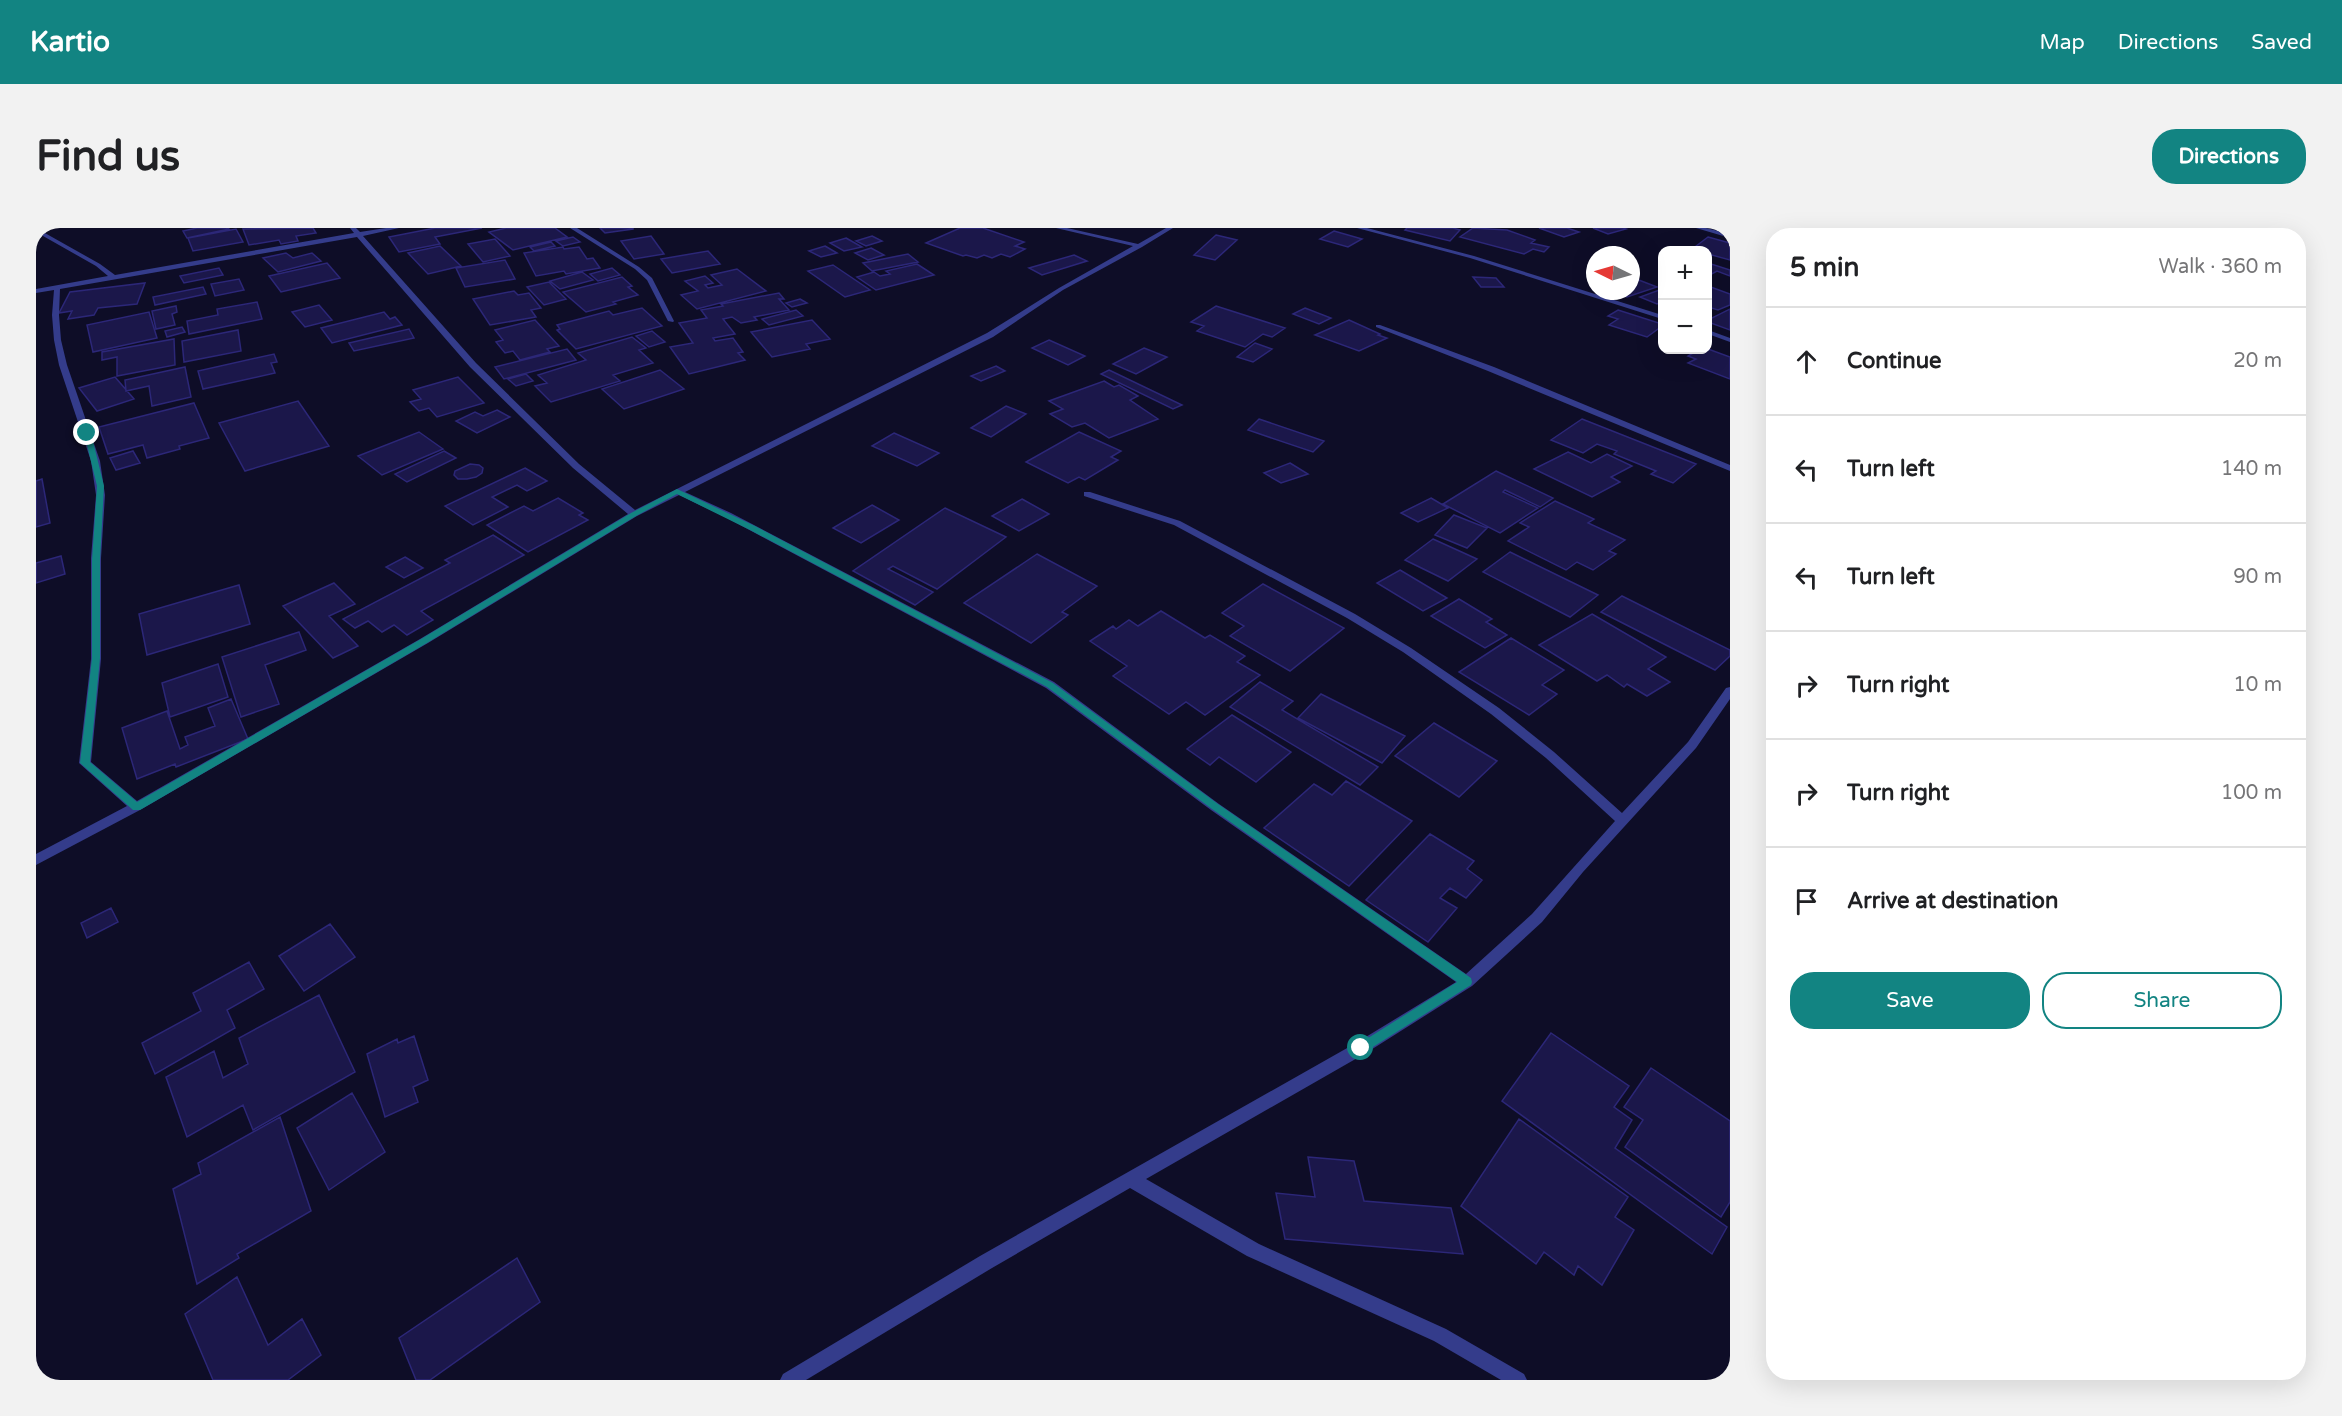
<!DOCTYPE html>
<meta charset="utf-8">
<style>
body{margin:0;font-family:"Varela Round",sans-serif;background:#f2f2f2;color:#202124}
.controls{position:absolute;right:18px;top:18px;display:grid;overflow:hidden;border-radius:12px;box-shadow:0 6px 24px #0002}
.controls button{width:54px;height:54px;display:grid;place-items:center;padding:0;border:0;border-bottom:2px solid #e0e0e0;background:#fff;color:#202124;font:30px sans-serif}
.compass{position:absolute;left:1550px;top:18px;width:54px;height:54px;border-radius:50%;background:#fff;box-shadow:0 6px 24px #0002;rotate:275deg}
.stop{position:absolute;width:18px;height:18px;margin:-14px;border:4px solid #128482;border-radius:50%;background:#fff}
.stop.end{background:#128482;border-color:#fff;box-shadow:0 2px 6px #0008}
.list{margin:0;padding:0;list-style:none}
h2{display:flex;justify-content:space-between;align-items:center;height:78px;margin:0;padding:0 24px;font-size:26px}
h2 small{font-size:20px;font-weight:400;color:#757577}
.list li{display:grid;grid-template-columns:39px 1fr auto;gap:18px;align-items:center;box-sizing:border-box;height:108px;padding:0 24px;border-top:2px solid #e0e0e0}
.list b{display:block;font-size:22px;white-space:nowrap}
.list em{font-size:20px;font-style:normal;color:#757577}
.actions{display:flex;gap:12px;padding:18px 24px}
.actions a{flex:1;padding:14px 0;border:2px solid #128482;border-radius:24px;text-align:center;font-size:21px;color:#128482}
.actions .main{background:#128482;color:#fff}
.icon{flex:none;width:33px;height:33px;fill:none;stroke:currentColor;stroke-width:2;stroke-linecap:round;stroke-linejoin:round}
.map{position:relative;flex:none;width:1694px;height:1152px;overflow:hidden;border-radius:24px}
header{display:flex;align-items:center;gap:36px;box-sizing:border-box;height:84px;padding:0 30px;background:#128482;color:#fff}
header strong{font-size:28px}
nav{display:flex;gap:33px;margin-inline-start:auto;font-size:21px}
.intro{display:flex;align-items:center;justify-content:space-between;box-sizing:border-box;height:144px;padding:0 36px}
h1{margin:0;font-size:42px}
.button{padding:15px 27px;border-radius:24px;background:#128482;color:#fff;font-size:21px;font-weight:700}
main{display:flex;gap:36px;padding:0 36px}
aside{flex:1;background:#fff;border-radius:24px;box-shadow:0 6px 24px #0002}
.map>svg:first-child{display:block}
.building{fill:#1b174a;stroke:#2c2778;stroke-width:1.5}
.lines{fill:none;stroke-linecap:round;stroke-linejoin:round}
.minor{fill:#343c8b;fill-rule:evenodd}
.route{fill:#128482}
</style>
<header>
<strong>Kartio</strong>
<nav><a>Map</a><a>Directions</a><a>Saved</a></nav>
</header>
<div class="intro"><h1>Find us</h1><a class="button">Directions</a></div>
<main>
<div class="map">
<svg width="1694" height="1152" viewBox="0 0 1694 1152">
<rect width="100%" height="100%" fill="#0e0d27"/>
<!-- building -->
<path class="building" d="M 161,0 L 192,0 L 193,1 L 151,10 L 147,3 Z
M 277,0 L 280,5 L 260,8 L 262,13 L 245,16 L 243,12 L 213,17 L 207,1 Z
M 399,0 L 446,0 L 399,9 L 404,16 L 363,24 L 353,9 Z
M 470,0 L 519,0 L 531,9 L 477,22 L 453,4 Z
M 564,0 L 597,0 L 597,1 L 569,5 Z
M 924,0 L 947,0 L 988,14 L 979,18 L 989,21 L 974,29 L 965,26 L 956,30 L 948,27 L 941,30 L 930,27 L 927,28 L 890,15 Z
M 1371,0 L 1417,0 L 1424,2 L 1414,13 L 1369,2 Z
M 1437,0 L 1471,2 L 1499,12 L 1495,15 L 1513,19 L 1508,24 L 1497,21 L 1488,26 L 1424,9 Z
M 1503,0 L 1531,0 L 1543,4 L 1528,9 Z
M 1557,0 L 1587,0 L 1590,1 L 1572,6 Z
M 200,1 L 207,14 L 157,23 L 152,10 Z
M 1298,3 L 1326,11 L 1312,19 L 1284,11 Z
M 1180,7 L 1201,12 L 1179,32 L 1158,27 Z
M 615,8 L 628,26 L 598,31 L 585,13 Z
M 836,8 L 846,13 L 830,18 L 820,13 Z
M 537,9 L 544,14 L 527,18 L 520,13 Z
M 1672,9 L 1694,15 L 1694,32 L 1672,26 L 1672,22 L 1655,22 Z
M 810,10 L 826,19 L 808,23 L 794,15 Z
M 459,11 L 474,28 L 447,34 L 432,16 Z
M 515,14 L 519,18 L 498,23 L 494,19 Z
M 404,18 L 425,38 L 392,46 L 372,25 Z
M 789,18 L 801,25 L 785,29 L 773,23 Z
M 527,19 L 528,21 L 543,19 L 551,31 L 557,30 L 564,40 L 530,46 L 528,43 L 500,48 L 488,25 Z
M 835,20 L 848,27 L 832,32 L 819,25 Z
M 672,23 L 684,36 L 636,45 L 625,31 Z
M 250,25 L 257,30 L 276,25 L 285,33 L 242,44 L 227,30 Z
M 872,26 L 882,34 L 836,43 L 827,35 Z
M 1038,27 L 1051,33 L 1006,47 L 993,40 Z
M 469,32 L 479,51 L 429,59 L 420,40 Z
M 291,35 L 304,50 L 245,64 L 233,48 Z
M 1672,35 L 1694,42 L 1694,48 L 1681,43 L 1672,48 Z
M 881,36 L 898,47 L 840,62 L 821,49 L 838,44 L 844,48 L 854,46 L 850,43 Z
M 797,37 L 834,62 L 809,69 L 772,43 Z
M 183,40 L 187,47 L 148,55 L 144,48 Z
M 576,40 L 584,47 L 562,53 L 554,46 Z
M 701,41 L 730,63 L 661,81 L 645,67 L 662,63 L 649,53 L 669,48 L 677,55 L 669,57 L 672,60 L 686,57 L 675,47 Z
M 546,44 L 557,52 L 524,61 L 514,53 Z
M 586,49 L 596,58 L 592,59 L 602,67 L 577,74 L 580,76 L 550,84 L 527,64 Z
M 1437,49 L 1460,50 L 1468,59 L 1445,59 Z
M 1595,49 L 1621,59 L 1591,69 L 1576,63 L 1595,63 Z
M 203,51 L 208,62 L 179,68 L 175,56 Z
M 513,54 L 530,71 L 508,77 L 491,59 Z
M 109,55 L 101,76 L 62,80 L 58,87 L 32,91 L 36,83 L 23,85 L 34,64 Z
M 1672,58 L 1694,66 L 1694,77 L 1682,82 L 1672,79 Z
M 167,59 L 170,66 L 119,77 L 117,69 Z
M 1626,61 L 1626,74 L 1621,76 L 1604,69 Z
M 478,63 L 482,67 L 493,65 L 505,80 L 495,82 L 500,89 L 454,97 L 437,71 Z
M 743,65 L 748,71 L 743,71 L 753,82 L 718,89 L 721,92 L 705,95 L 696,89 L 687,91 L 699,106 L 677,110 L 679,113 L 697,110 L 707,124 L 702,125 L 709,132 L 653,146 L 634,119 L 657,115 L 643,95 L 671,90 L 665,82 L 687,78 L 685,76 Z
M 764,71 L 771,75 L 756,79 L 750,75 Z
M 221,74 L 226,91 L 153,106 L 151,93 L 182,87 L 181,81 Z
M 283,77 L 296,92 L 269,99 L 256,84 Z
M 140,78 L 141,84 L 136,86 L 139,97 L 120,101 L 116,83 Z
M 1180,78 L 1249,100 L 1236,109 L 1227,106 L 1209,119 L 1161,103 L 1168,98 L 1155,94 Z
M 606,80 L 626,98 L 540,121 L 521,102 L 524,101 L 521,97 L 573,83 L 577,87 Z
M 1269,80 L 1295,90 L 1283,96 L 1257,86 Z
M 1694,81 L 1694,102 L 1672,94 L 1672,92 Z
M 760,82 L 767,88 L 733,97 L 726,91 Z
M 1582,82 L 1626,96 L 1626,98 L 1611,109 L 1573,97 L 1582,91 L 1572,88 Z
M 113,84 L 121,110 L 57,124 L 51,97 Z
M 348,84 L 354,91 L 359,89 L 366,97 L 296,115 L 285,100 Z
M 499,92 L 523,118 L 511,121 L 514,124 L 484,132 L 477,123 L 469,125 L 460,114 L 467,112 L 459,102 Z
M 776,92 L 794,111 L 770,116 L 774,121 L 736,129 L 715,104 Z
M 1313,92 L 1344,106 L 1342,107 L 1351,110 L 1323,123 L 1279,107 Z
M 146,99 L 149,104 L 131,109 L 129,103 Z
M 373,101 L 378,110 L 318,123 L 313,115 Z
M 202,102 L 205,123 L 148,134 L 146,113 Z
M 616,103 L 629,114 L 613,119 L 600,108 Z
M 596,109 L 610,120 L 603,122 L 617,135 L 577,147 L 584,153 L 515,174 L 499,158 L 511,155 L 502,147 L 550,132 L 542,125 Z
M 138,111 L 139,137 L 81,148 L 81,129 L 66,132 L 66,124 Z
M 1013,112 L 1049,128 L 1032,137 L 996,120 Z
M 1219,115 L 1236,121 L 1217,134 L 1201,129 Z
M 1108,120 L 1131,129 L 1100,146 L 1077,136 Z
M 531,121 L 540,132 L 468,151 L 459,139 Z
M 1672,121 L 1694,129 L 1694,151 L 1652,135 L 1660,131 L 1652,128 L 1662,122 Z
M 238,126 L 241,134 L 235,135 L 239,145 L 167,161 L 162,143 Z
M 960,138 L 969,143 L 945,153 L 935,148 Z
M 149,139 L 155,169 L 116,178 L 113,158 L 90,163 L 89,152 Z
M 624,142 L 648,161 L 588,181 L 566,161 Z
M 1073,142 L 1146,177 L 1137,181 L 1065,146 Z
M 490,146 L 497,153 L 480,158 L 472,151 Z
M 79,149 L 98,171 L 61,183 L 43,160 Z
M 422,149 L 448,175 L 401,189 L 393,180 L 383,183 L 374,174 L 385,171 L 377,162 Z
M 1068,153 L 1078,159 L 1083,157 L 1102,168 L 1094,172 L 1122,191 L 1073,210 L 1049,195 L 1036,199 L 1014,186 L 1027,181 L 1013,173 Z
M 262,173 L 293,218 L 209,243 L 183,195 Z
M 158,175 L 173,210 L 143,218 L 144,221 L 111,230 L 107,217 L 72,226 L 63,199 Z
M 970,178 L 990,186 L 955,209 L 935,200 Z
M 461,182 L 474,189 L 441,205 L 420,193 L 439,184 L 447,188 Z
M 1223,191 L 1288,213 L 1277,224 L 1212,202 Z
M 1546,191 L 1660,236 L 1637,255 L 1615,246 L 1620,243 L 1578,226 L 1581,223 L 1561,216 L 1547,225 L 1515,212 Z
M 383,204 L 407,221 L 346,247 L 322,228 Z
M 1043,204 L 1085,223 L 1075,229 L 1082,232 L 1049,252 L 1043,249 L 1032,255 L 990,234 Z
M 858,205 L 903,225 L 881,238 L 836,218 Z
M 97,223 L 104,235 L 80,242 L 74,230 Z
M 408,223 L 420,230 L 371,254 L 359,246 Z
M 1532,224 L 1555,235 L 1571,226 L 1596,238 L 1575,249 L 1584,254 L 1556,269 L 1498,241 Z
M 1254,235 L 1272,246 L 1245,255 L 1228,245 Z
M 434,236 L 443,237 L 447,240 L 446,245 L 440,249 L 431,251 L 422,251 L 418,247 L 419,243 Z
M 489,240 L 511,253 L 491,263 L 481,257 L 456,269 L 472,279 L 437,297 L 409,278 Z
M 1460,243 L 1517,270 L 1504,279 L 1469,262 L 1467,264 L 1502,280 L 1464,305 L 1407,276 Z
M 6,251 L 14,295 L 0,299 L 0,253 Z
M 522,270 L 547,285 L 543,287 L 552,292 L 492,324 L 451,297 L 488,278 L 497,283 Z
M 1395,270 L 1412,280 L 1382,294 L 1365,285 Z
M 986,271 L 1013,286 L 983,303 L 956,288 Z
M 1519,273 L 1558,291 L 1552,295 L 1589,312 L 1573,323 L 1580,326 L 1557,342 L 1541,334 L 1530,342 L 1472,313 L 1493,299 L 1484,295 Z
M 836,277 L 863,292 L 825,315 L 797,300 Z
M 909,280 L 970,309 L 901,361 L 857,338 L 852,341 L 897,364 L 879,377 L 817,343 Z
M 1418,287 L 1451,300 L 1431,320 L 1399,307 Z
M 457,307 L 488,327 L 385,383 L 397,392 L 371,407 L 358,397 L 346,404 L 332,393 L 319,400 L 307,391 L 414,335 L 409,332 Z
M 1397,311 L 1441,331 L 1412,353 L 1369,332 Z
M 1474,324 L 1562,367 L 1534,389 L 1447,344 Z
M 1001,326 L 1061,358 L 1026,384 L 1032,387 L 995,415 L 928,375 Z
M 25,328 L 29,346 L 0,355 L 0,335 Z
M 369,329 L 387,340 L 368,350 L 350,339 Z
M 1364,342 L 1411,370 L 1387,383 L 1341,355 Z
M 298,355 L 319,376 L 293,388 L 322,418 L 297,430 L 247,378 Z
M 1227,356 L 1308,400 L 1254,443 L 1194,408 L 1208,398 L 1186,385 Z
M 203,357 L 214,396 L 111,427 L 103,386 Z
M 1586,368 L 1694,422 L 1694,428 L 1679,442 L 1565,384 Z
M 1423,371 L 1456,391 L 1450,394 L 1471,407 L 1449,420 L 1395,388 Z
M 1125,383 L 1169,410 L 1174,407 L 1209,428 L 1201,434 L 1224,447 L 1169,487 L 1150,474 L 1133,486 L 1077,448 L 1091,438 L 1054,413 L 1077,398 L 1080,401 L 1093,392 L 1102,398 Z
M 1556,386 L 1630,429 L 1612,441 L 1634,454 L 1611,468 L 1591,456 L 1588,459 L 1571,447 L 1561,453 L 1503,417 Z
M 263,404 L 270,422 L 229,437 L 243,476 L 205,489 L 186,429 Z
M 1475,410 L 1528,442 L 1506,457 L 1521,466 L 1493,487 L 1423,444 Z
M 182,436 L 192,469 L 134,489 L 126,455 Z
M 1224,454 L 1257,473 L 1246,482 L 1342,539 L 1324,557 L 1194,479 Z
M 1285,466 L 1369,508 L 1346,535 L 1262,490 Z
M 195,471 L 212,511 L 140,539 L 139,536 L 101,551 L 86,500 L 131,483 L 144,521 L 152,517 L 149,509 L 179,498 L 172,480 Z
M 1196,487 L 1255,524 L 1220,554 L 1183,529 L 1174,537 L 1151,521 Z
M 1398,495 L 1461,533 L 1423,569 L 1359,528 Z
M 1310,553 L 1376,593 L 1313,658 L 1228,600 L 1278,556 L 1296,567 Z
M 1394,606 L 1438,633 L 1431,641 L 1446,652 L 1430,670 L 1414,660 L 1404,670 L 1421,680 L 1392,714 L 1330,672 Z
M 75,680 L 82,694 L 51,710 L 45,695 Z
M 294,696 L 319,729 L 268,763 L 243,728 Z
M 213,734 L 228,761 L 191,782 L 199,800 L 119,846 L 106,815 L 165,783 L 157,765 Z
M 283,767 L 319,844 L 217,902 L 207,877 L 151,909 L 130,849 L 178,823 L 187,850 L 212,836 L 203,810 Z
M 1515,805 L 1593,858 L 1578,879 L 1596,892 L 1579,920 L 1691,999 L 1676,1026 L 1466,873 Z
M 378,808 L 392,852 L 377,859 L 382,874 L 349,889 L 331,826 L 361,811 L 362,815 Z
M 1615,840 L 1694,893 L 1694,974 L 1685,989 L 1589,919 L 1607,892 L 1588,879 Z
M 316,865 L 349,924 L 293,962 L 261,900 Z
M 244,889 L 275,983 L 201,1026 L 203,1030 L 161,1056 L 137,961 L 165,946 L 162,935 Z
M 1483,891 L 1592,969 L 1579,989 L 1598,1002 L 1566,1057 L 1542,1038 L 1538,1047 L 1508,1024 L 1500,1036 L 1425,978 Z
M 1272,929 L 1318,933 L 1328,973 L 1415,980 L 1427,1026 L 1249,1011 L 1240,965 L 1279,969 Z
M 481,1030 L 504,1074 L 394,1152 L 380,1152 L 363,1110 Z
M 201,1049 L 232,1117 L 266,1091 L 285,1127 L 252,1152 L 177,1152 L 149,1086 Z"/>
<g class="lines">
<!-- minor -->
<path class="minor" d="M 0,0 L 64,36 L 79,47 L 318,5 L 314,0 L 320,0 L 324,4 L 350,0 L 363,0 L 327,8 L 440,135 L 543,236 L 599,282 L 951,105 L 1023,60 L 1097,18 L 1020,0 L 1031,0 L 1102,16 L 1130,0 L 1137,0 L 1106,19 L 1027,62 L 957,109 L 649,264 L 695,285 L 1018,454 L 1183,576 L 1430,746 L 1496,686 L 1579,593 L 1510,530 L 1455,486 L 1367,424 L 1311,390 L 1138,297 L 1048,268 L 1048,264 L 1054,264 L 1144,293 L 1319,386 L 1375,420 L 1463,480 L 1518,524 L 1586,585 L 1652,514 L 1690,460 L 1694,459 L 1694,471 L 1660,520 L 1547,644 L 1506,694 L 1436,758 L 1330,825 L 1110,951 L 1223,1016 L 1410,1101 L 1488,1146 L 1491,1152 L 1465,1152 L 1398,1113 L 1211,1028 L 1094,960 L 956,1040 L 770,1152 L 744,1152 L 747,1146 L 944,1028 L 1320,815 L 1420,754 L 1175,582 L 1010,460 L 689,289 L 643,267 L 601,288 L 392,415 L 104,582 L 0,637 L 0,626 L 91,578 L 43,535 L 55,431 L 55,330 L 60,267 L 55,233 L 23,137 L 18,112 L 16,87 L 18,62 L 0,65 L 0,61 L 72,48 L 60,38 L 0,4 ZM 321,9 L 434,139 L 537,240 L 592,286 L 384,411 L 101,573 L 55,534 L 65,431 L 65,330 L 69,267 L 64,233 L 31,137 L 25,112 L 23,87 L 24,61 Z
M 534,0 L 541,0 L 603,39 L 616,50 L 638,93 L 637,94 L 632,93 L 611,52 L 599,41 Z
M 1321,0 L 1331,0 L 1438,28 L 1626,87 L 1626,91 L 1434,30 Z
M 1660,0 L 1670,0 L 1694,6 L 1694,10 Z
M 1340,97 L 1344,97 L 1458,139 L 1694,237 L 1694,243 L 1452,143 L 1340,99 Z
M 1672,102 L 1694,110 L 1694,114 L 1672,106 Z"/>
</g>
<!-- route -->
<path class="route" d="M 51,203 L 55,205 L 68,258 L 64,332 L 64,430 L 54,534 L 101,574 L 385,411 L 595,285 L 641,261 L 719,298 L 1017,455 L 1182,576 L 1435,750 L 1436,754 L 1435,757 L 1329,824 L 1321,824 L 1321,817 L 1421,754 L 1176,581 L 1011,459 L 714,302 L 641,266 L 600,288 L 391,415 L 104,582 L 97,582 L 44,535 L 56,430 L 56,332 L 61,258 L 48,205 Z"/>
</svg>
<div class="controls">
<button>+</button>
<button>−</button>
</div>
<svg class="compass" viewBox="-18 -18 36 36"><path d="M0-13l5 13h-10z" fill="#e53935"/><path d="M0 13l5-13h-10z" fill="#757577"/></svg>
<div class="stop" style="left:1325px;top:820px"></div>
<div class="stop end" style="left:51px;top:205px"></div>
</div>
<aside>
<h2>5 min<small>Walk · 360 m</small></h2>
<ul class="list">
<li><svg class="icon" aria-label="ahead" viewBox="0 0 24 24"><path d="M12 20V5M6 11l6-6 6 6"/></svg><div><b>Continue</b></div><em>20 m</em></li>
<li><svg class="icon" aria-label="left" viewBox="0 0 24 24"><path d="M17 20v-9H6M10 6l-5 5 5 5"/></svg><div><b>Turn left</b></div><em>140 m</em></li>
<li><svg class="icon" aria-label="left" viewBox="0 0 24 24"><path d="M17 20v-9H6M10 6l-5 5 5 5"/></svg><div><b>Turn left</b></div><em>90 m</em></li>
<li><svg class="icon" aria-label="right" viewBox="0 0 24 24"><path d="M7 20v-9h11M14 6l5 5-5 5"/></svg><div><b>Turn right</b></div><em>10 m</em></li>
<li><svg class="icon" aria-label="right" viewBox="0 0 24 24"><path d="M7 20v-9h11M14 6l5 5-5 5"/></svg><div><b>Turn right</b></div><em>100 m</em></li>
<li><svg class="icon" aria-label="arrive" viewBox="0 0 24 24"><path d="M6 21V4h12l-3 4 3 4H6"/></svg><div><b>Arrive at destination</b></div></li>
</ul>
<div class="actions"><a class="main">Save</a><a>Share</a></div>
</aside>
</main>
